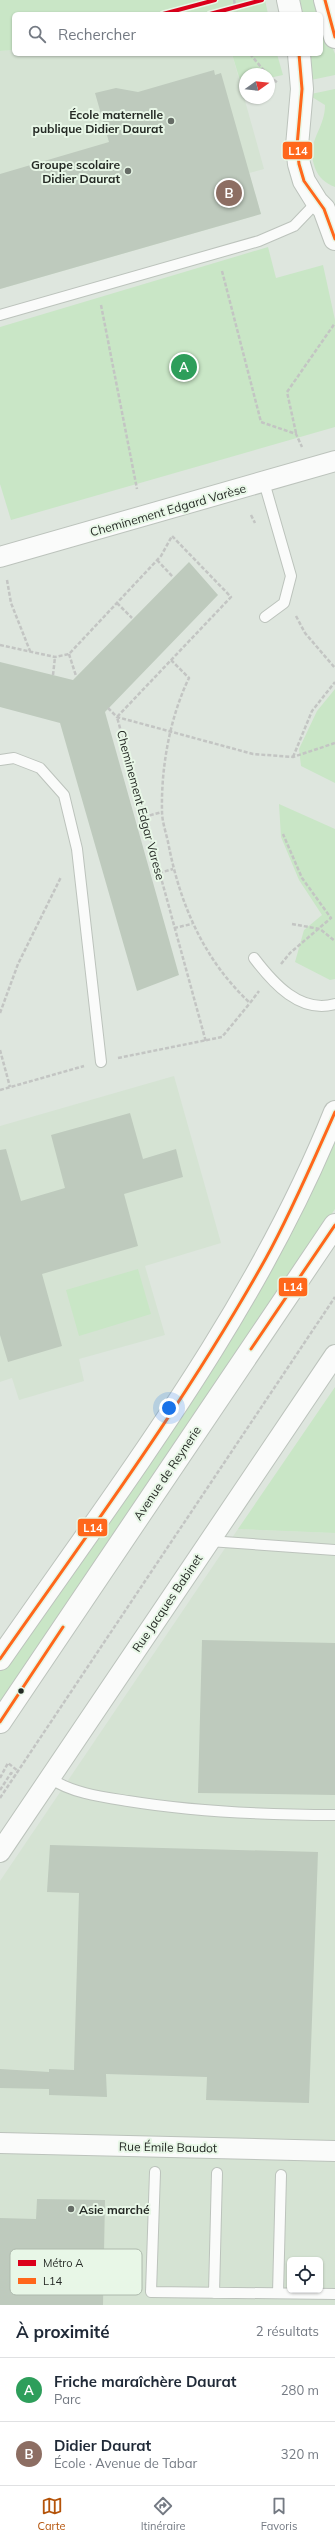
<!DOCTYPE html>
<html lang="fr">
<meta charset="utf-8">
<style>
body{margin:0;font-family:Mulish,sans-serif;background:#f6f6f7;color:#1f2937}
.controls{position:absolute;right:12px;bottom:12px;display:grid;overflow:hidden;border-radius:6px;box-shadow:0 1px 3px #0004}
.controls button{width:36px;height:36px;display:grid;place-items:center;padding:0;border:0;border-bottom:1px solid #e0e1e3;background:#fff;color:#1f2937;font:20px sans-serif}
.compass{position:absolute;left:239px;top:68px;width:36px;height:36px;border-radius:50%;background:#fff;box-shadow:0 1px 3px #0004;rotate:75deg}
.you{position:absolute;left:169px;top:1408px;width:14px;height:14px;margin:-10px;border:3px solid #fff;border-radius:50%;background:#1a73e8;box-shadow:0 0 0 6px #1a73e833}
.badge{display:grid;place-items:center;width:26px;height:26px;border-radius:50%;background:#b45309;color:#fff;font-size:13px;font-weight:700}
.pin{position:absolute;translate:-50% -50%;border:2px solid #fff;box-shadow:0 1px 4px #0006}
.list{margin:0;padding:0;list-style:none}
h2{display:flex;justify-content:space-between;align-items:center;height:52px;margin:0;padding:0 16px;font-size:17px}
h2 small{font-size:13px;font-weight:400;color:#747a83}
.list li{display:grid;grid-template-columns:26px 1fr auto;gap:12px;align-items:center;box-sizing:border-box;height:64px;padding:0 16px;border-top:1px solid #e0e1e3}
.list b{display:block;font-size:15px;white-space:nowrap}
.list p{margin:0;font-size:13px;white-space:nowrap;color:#747a83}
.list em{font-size:13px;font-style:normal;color:#747a83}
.icon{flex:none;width:22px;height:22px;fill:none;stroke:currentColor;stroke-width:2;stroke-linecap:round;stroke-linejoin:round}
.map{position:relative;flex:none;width:335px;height:2305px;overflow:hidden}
.search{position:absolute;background:#fff;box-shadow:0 1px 3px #0004;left:12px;right:12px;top:12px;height:44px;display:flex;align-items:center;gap:10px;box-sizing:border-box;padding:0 14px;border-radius:6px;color:#747a83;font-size:15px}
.sheet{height:180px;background:#fff}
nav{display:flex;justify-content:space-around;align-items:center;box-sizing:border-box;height:56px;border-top:1px solid #e0e1e3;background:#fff;font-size:11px;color:#747a83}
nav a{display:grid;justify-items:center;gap:2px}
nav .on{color:#b45309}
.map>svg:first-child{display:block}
.built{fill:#d5e3d3;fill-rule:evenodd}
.green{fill:#c9e6c6}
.building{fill:#becabd}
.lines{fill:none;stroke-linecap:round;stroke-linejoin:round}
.service-casing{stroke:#bcc3bc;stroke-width:12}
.minor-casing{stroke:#bcc3bc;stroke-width:22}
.tertiary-casing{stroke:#bcc3bc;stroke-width:24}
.secondary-casing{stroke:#bcc3bc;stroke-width:24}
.path{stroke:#c3c5c3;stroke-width:2.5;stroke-dasharray:4 2;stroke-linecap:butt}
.service{stroke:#fafbfa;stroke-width:10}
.minor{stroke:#fafbfa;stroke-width:20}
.tertiary{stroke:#fafbfa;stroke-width:22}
.secondary{stroke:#fafbfa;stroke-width:22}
.bus-1-casing{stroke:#e8f7e7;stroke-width:6}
.bus-1{stroke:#ff671b;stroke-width:3}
.metro-1-casing{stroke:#e8f7e7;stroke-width:7}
.metro-1{stroke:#db001b;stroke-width:4}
.poi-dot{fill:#666c66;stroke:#e8f7e7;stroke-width:1.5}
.bus-dot{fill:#252a25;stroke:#e8f7e7;stroke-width:1.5}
.labels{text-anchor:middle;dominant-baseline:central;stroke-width:4;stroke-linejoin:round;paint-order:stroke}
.poi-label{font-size:12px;font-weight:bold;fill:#252a25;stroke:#e8f7e7;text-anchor:end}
.street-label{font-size:12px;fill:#252a25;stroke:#e8f7e7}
.key{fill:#e8f7e7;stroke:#aebaad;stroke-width:1}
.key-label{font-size:11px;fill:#252a25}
.line-badge{stroke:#e8f7e7;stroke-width:1.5}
.badge-label{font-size:11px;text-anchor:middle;font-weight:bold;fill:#fff}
</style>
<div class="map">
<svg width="335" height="2305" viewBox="0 0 335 2305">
<rect width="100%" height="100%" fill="#dee6de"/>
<!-- built -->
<path class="built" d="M 14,50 L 14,54 L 232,54 L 264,169 L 249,173 L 261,214 L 0,289 L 0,51 Z
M 174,1076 L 221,1243 L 145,1266 L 165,1335 L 79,1359 L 84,1381 L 19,1400 L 12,1378 L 0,1382 L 0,1126 Z
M 238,1529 L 335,1533 L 335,2305 L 0,2305 L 0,1881 ZM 290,2260 L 320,2260 L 320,2290 L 290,2290 Z"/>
<!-- green -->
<path class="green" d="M 0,0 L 265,0 L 268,14 L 14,14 L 14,50 L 0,51 Z
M 300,0 L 316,0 L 320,14 L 303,14 Z
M 321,19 L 335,54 L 335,75 L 311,80 L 309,54 L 321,54 Z
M 232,54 L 277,54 L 283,75 L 269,78 L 269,74 L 245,74 L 245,82 L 241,84 Z
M 335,89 L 335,187 C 325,183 319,178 315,168 C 305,142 325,130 325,105 L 312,97 L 311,94 Z
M 268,247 L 276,278 L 323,265 L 335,320 L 335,427 L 11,520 L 0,484 L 0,327 Z
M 335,689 L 335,783 L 301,766 L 299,749 L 317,711 Z
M 279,804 L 335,829 L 335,979 L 330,980 L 295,962 L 304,930 L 322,915 L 299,880 L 281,837 Z
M 335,1124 L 335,1209 L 0,1702 L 0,1669 L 193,1387 Z
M 138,1269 L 151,1314 L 79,1336 L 66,1290 Z
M 335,1387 L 335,1533 L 238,1529 Z"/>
<!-- building -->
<path class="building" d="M 214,70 L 215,75 L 221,73 L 261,214 L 0,289 L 0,174 L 109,142 L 95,93 L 116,88 L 138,92 Z
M 189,562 L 218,595 L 105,712 L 179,975 L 137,991 L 60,723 L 0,707 L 0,662 L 73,680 Z
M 130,1113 L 143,1159 L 176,1149 L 183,1177 L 124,1194 L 138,1246 L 42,1274 L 62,1346 L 8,1362 L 0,1335 L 0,1150 L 6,1149 L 21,1201 L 65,1188 L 51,1135 Z
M 202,1640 L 335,1643 L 335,1795 L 198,1793 Z
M 50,1845 L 318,1852 L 309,2103 L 206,2100 L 207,2077 L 106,2074 L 107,2097 L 49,2095 L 49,2089 L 0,2088 L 0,2069 L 49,2072 L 49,2069 L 74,2070 L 79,1893 L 47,1892 Z
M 37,2199 L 105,2200 L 103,2305 L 0,2305 L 0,2218 L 36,2219 Z"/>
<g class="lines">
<defs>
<path id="service" d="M 0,315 L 259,241 L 294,226 L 317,202
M 264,482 L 291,576 L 284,603 L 265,617
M 0,760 L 14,758 L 40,768 L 64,795 L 77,849 L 101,1062
M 254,958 C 273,983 300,1014 335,1004
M 209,1541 L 335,1550
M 50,1778 C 71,1793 102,1797 128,1801 C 196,1812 266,1815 335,1815
M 155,2172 L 151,2292 L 335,2294
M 214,2293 L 217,2173
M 278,2293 L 281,2175"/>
<path id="minor" d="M 0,557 L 335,461
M 0,1852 L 335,1355
M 0,2143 L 335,2151"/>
<path id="tertiary" d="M 0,1659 C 122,1483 255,1312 335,1112
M 0,1722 L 335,1225"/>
<path id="secondary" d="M 288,0 L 291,14
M 325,0 L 335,37
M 299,54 L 302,89 L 297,146 L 299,164 L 304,181 L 317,202 L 324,209 L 335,239"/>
</defs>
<!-- service casing -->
<use href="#service" class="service-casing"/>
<!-- minor casing -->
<use href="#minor" class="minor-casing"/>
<!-- tertiary casing -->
<use href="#tertiary" class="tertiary-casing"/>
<!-- secondary casing -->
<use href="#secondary" class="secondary-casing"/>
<!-- path -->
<path class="path" d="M 234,0 L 237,14
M 250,54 L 267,74
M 269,76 L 278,83
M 222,271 L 261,422 L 296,434 L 302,447
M 101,305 L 137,489
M 296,433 L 287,392 L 335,323
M 251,515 L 255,523
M 157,560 L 173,577
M 7,580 L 11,603 L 30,651
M 117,603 L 132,618
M 296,616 L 305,633 L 335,668
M 0,645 L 55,657 L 69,654 L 161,556 L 172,536 L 231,597 L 117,717 L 206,1042
M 69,654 L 76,676
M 171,660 L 189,678 C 170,717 161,767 162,811 C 162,823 167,835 169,847 C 181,907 205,961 250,1003 L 259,991
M 53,675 L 55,657
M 108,708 L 117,717 L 253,754 L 293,757 L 335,743
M 293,757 L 312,711 L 335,682
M 144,817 L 162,812
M 159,873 L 173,869
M 292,924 L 320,929 L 335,941
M 174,928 L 192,924
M 281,964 L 290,953 L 331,918 L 302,878 L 283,834
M 0,1013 L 18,964 L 61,877
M 0,1050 L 10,1087
M 118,1058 L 222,1037 L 250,1003
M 0,1090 L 84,1066
M 0,1778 L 8,1763 L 18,1771
M 0,1790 L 11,1773 L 16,1776
M 0,1798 L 335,1297"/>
<!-- service -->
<use href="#service" class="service"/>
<!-- minor -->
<use href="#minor" class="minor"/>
<!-- tertiary -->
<use href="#tertiary" class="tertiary"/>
<!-- secondary -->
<use href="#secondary" class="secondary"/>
<defs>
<path id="bus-1" d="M 325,0 L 335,37
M 299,54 L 302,89 L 297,146 L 299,164 L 304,181 L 324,209 L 335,239
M 251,1349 L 335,1225
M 0,1659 C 92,1528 188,1398 266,1258 C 292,1211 313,1161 335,1112
M 0,1722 L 63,1627"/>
</defs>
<!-- bus-1 casing -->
<use href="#bus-1" class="bus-1-casing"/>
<!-- bus-1 -->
<use href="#bus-1" class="bus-1"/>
<defs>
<path id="metro-1" d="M 163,14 L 215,0
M 210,14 L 262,0"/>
</defs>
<!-- metro-1 casing -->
<use href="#metro-1" class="metro-1-casing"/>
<!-- metro-1 -->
<use href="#metro-1" class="metro-1"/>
</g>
<!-- markers -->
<g class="poi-dot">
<circle cx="171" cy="121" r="4"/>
<circle cx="128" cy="171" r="4"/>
<circle cx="71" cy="2209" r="4"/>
</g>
<circle class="bus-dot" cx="21" cy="1691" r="3.5"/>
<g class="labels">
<!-- poi labels -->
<g class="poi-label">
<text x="163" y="114">École maternelle<tspan x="163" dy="14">publique Didier Daurat</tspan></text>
<text x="120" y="164">Groupe scolaire<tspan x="120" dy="14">Didier Daurat</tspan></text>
<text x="79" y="2209" text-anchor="start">Asie marché</text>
</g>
<!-- street labels -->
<g class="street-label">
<text transform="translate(168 510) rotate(-16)">Cheminement Edgard Varèse</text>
<text transform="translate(141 805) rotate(75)">Cheminement Edgar Varese</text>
<text transform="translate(167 1473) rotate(-56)">Avenue de Reynerie</text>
<text transform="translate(167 1603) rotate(-56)">Rue Jacques Babinet</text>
<text transform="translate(168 2147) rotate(1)">Rue Émile Baudot</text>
</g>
</g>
<!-- legend -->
<rect x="10" y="2249" width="132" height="46" rx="6" class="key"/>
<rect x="18" y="2260" width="18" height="6" fill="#db001b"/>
<rect x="18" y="2278" width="18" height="6" fill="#ff671b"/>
<g class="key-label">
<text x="43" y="2267">Métro A</text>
<text x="43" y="2285">L14</text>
</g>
<g class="line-badge">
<rect x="282" y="141" width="31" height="19" rx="4" fill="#ff671b"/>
<rect x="278" y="1277" width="30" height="20" rx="4" fill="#ff671b"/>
<rect x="77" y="1518" width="31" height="19" rx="4" fill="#ff671b"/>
</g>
<g class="badge-label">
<text x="298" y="155">L14</text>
<text x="293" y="1291">L14</text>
<text x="93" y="1532">L14</text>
</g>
</svg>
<div class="controls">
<button><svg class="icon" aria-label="locate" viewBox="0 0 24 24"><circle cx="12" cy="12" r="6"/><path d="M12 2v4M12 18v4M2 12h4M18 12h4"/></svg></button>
</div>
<svg class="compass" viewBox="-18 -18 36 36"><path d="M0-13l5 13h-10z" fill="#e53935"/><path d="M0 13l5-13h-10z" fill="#747a83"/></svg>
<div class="you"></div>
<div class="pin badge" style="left:184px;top:367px;background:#2e9e5b">A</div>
<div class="pin badge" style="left:229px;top:193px;background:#8d6e63">B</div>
<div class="search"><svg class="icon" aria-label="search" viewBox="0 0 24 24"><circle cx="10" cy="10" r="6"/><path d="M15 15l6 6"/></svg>Rechercher</div>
</div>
<section class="sheet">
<h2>À proximité<small>2 résultats</small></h2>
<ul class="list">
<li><span class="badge" style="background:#2e9e5b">A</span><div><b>Friche maraîchère Daurat</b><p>Parc</p></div><em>280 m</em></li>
<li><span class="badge" style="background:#8d6e63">B</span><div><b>Didier Daurat</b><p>École · Avenue de Tabar</p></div><em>320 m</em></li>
</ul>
</section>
<nav>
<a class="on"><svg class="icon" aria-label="map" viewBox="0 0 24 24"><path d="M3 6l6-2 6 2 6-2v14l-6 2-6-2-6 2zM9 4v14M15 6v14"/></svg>Carte</a>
<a><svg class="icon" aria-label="directions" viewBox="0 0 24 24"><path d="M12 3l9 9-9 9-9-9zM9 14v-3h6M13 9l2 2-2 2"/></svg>Itinéraire</a>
<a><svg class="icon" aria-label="saved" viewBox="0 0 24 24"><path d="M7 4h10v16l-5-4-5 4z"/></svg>Favoris</a>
</nav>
